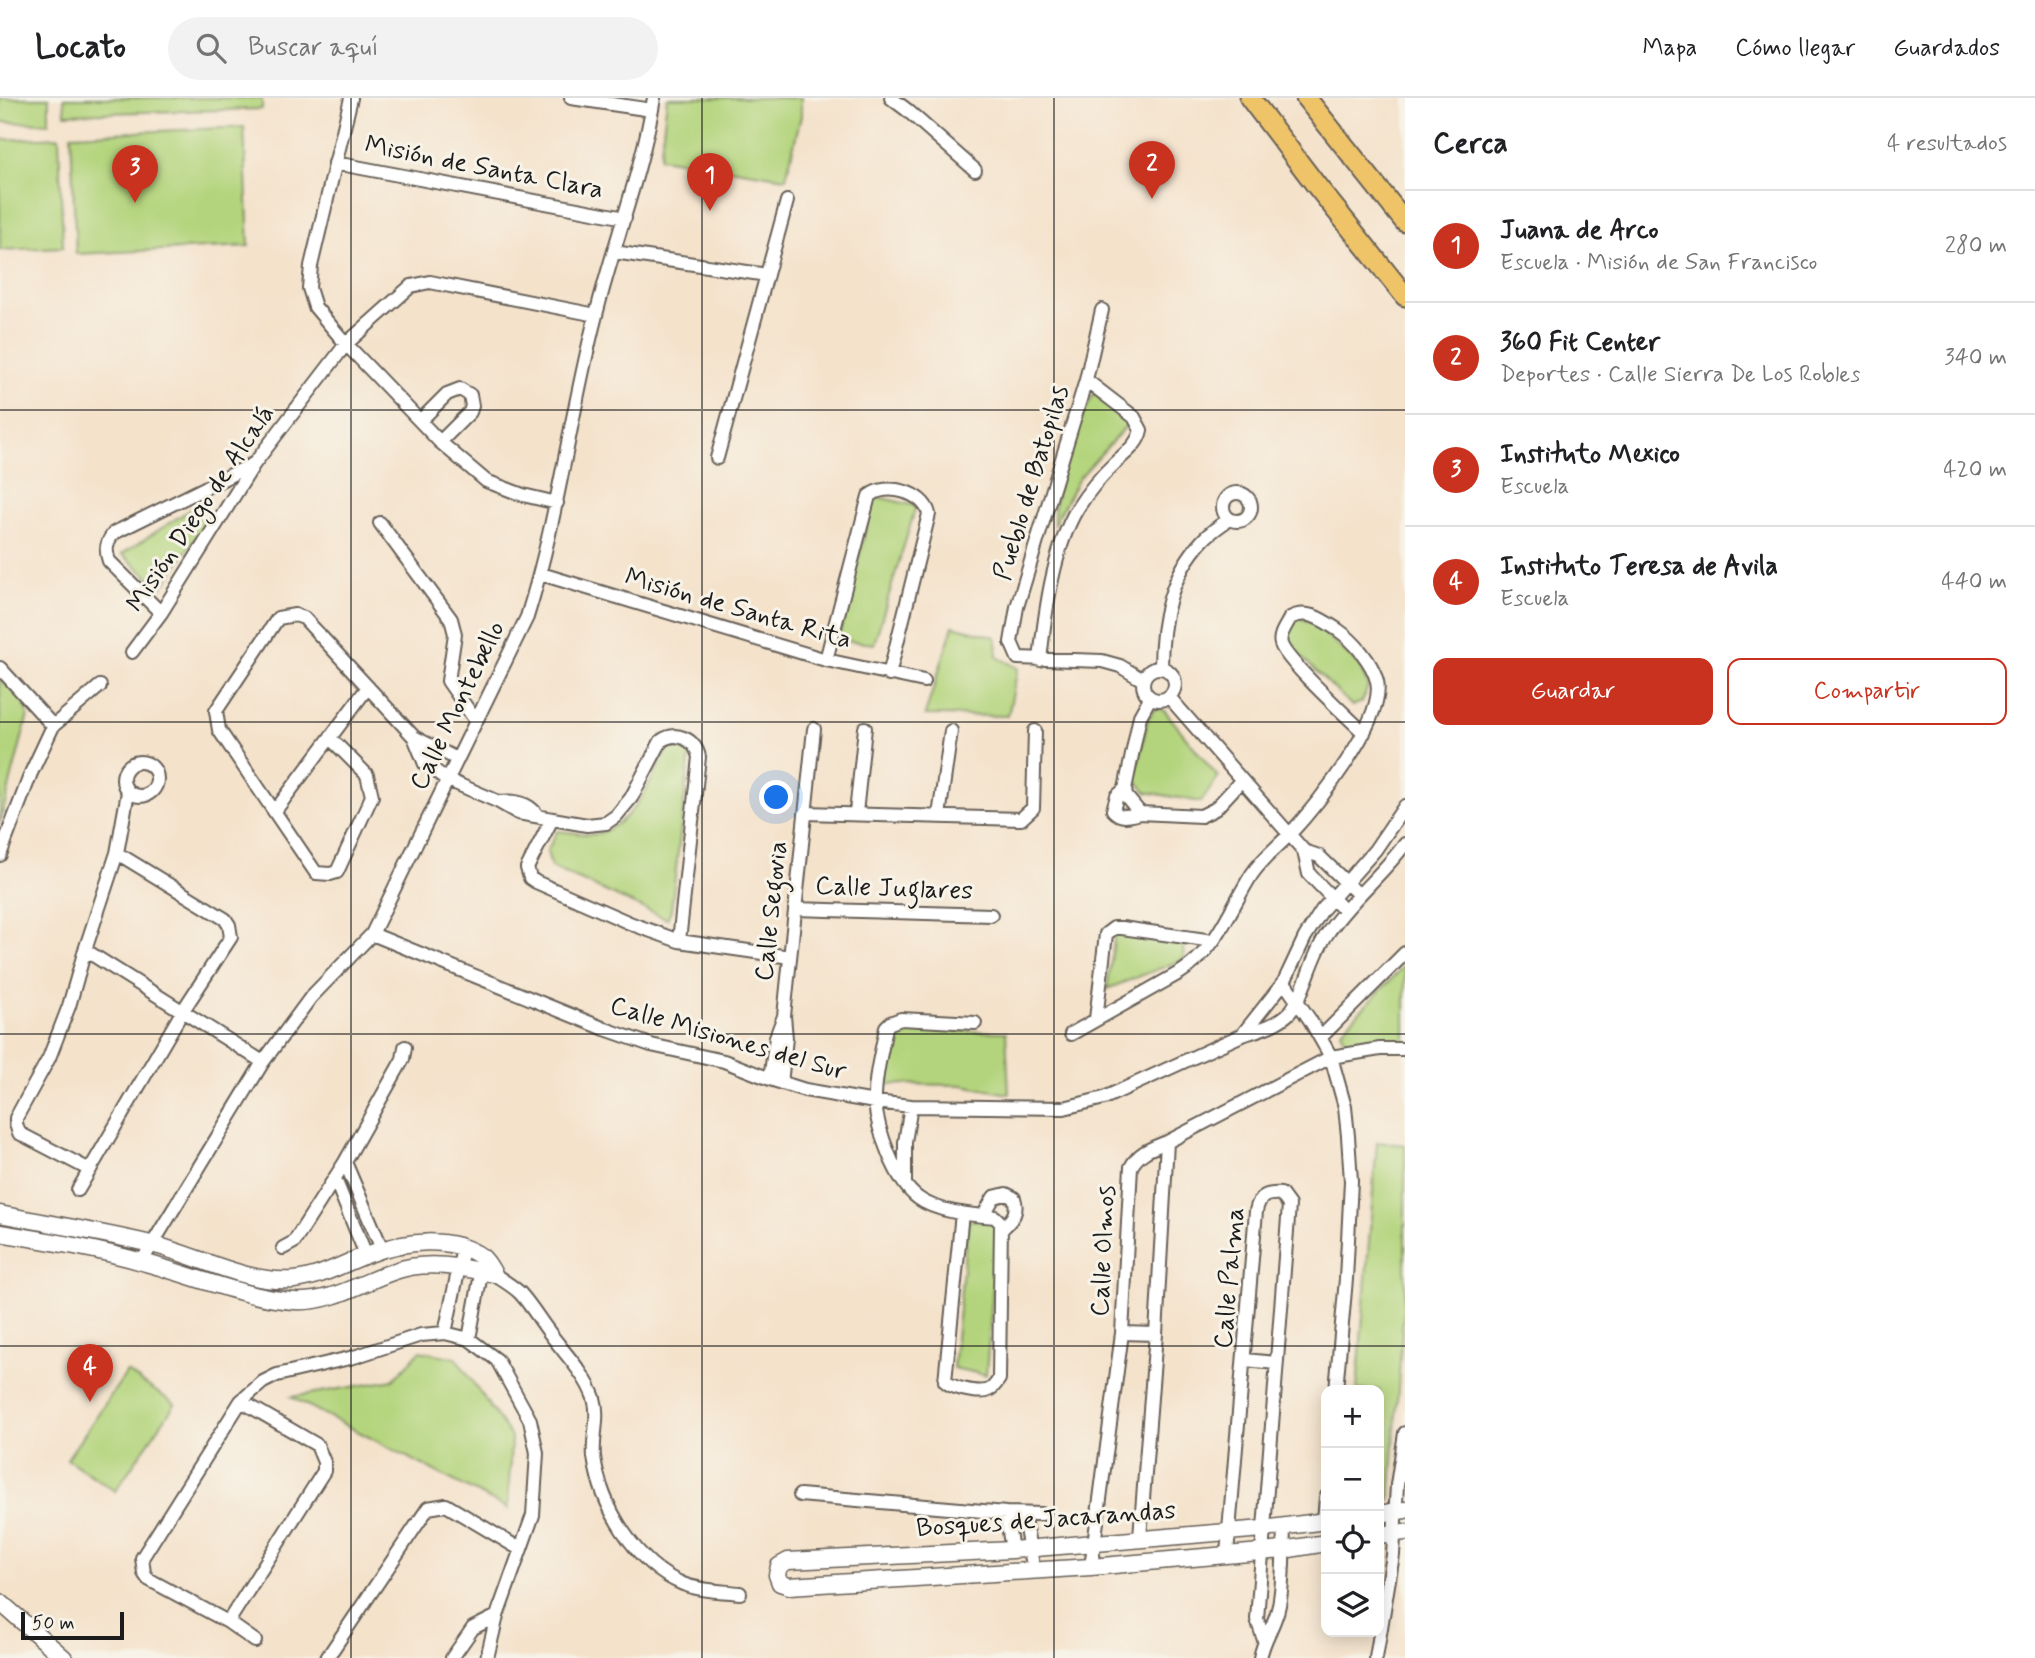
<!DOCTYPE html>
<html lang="es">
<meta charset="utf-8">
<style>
body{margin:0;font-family:Mynerve,sans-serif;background:#f2f2f2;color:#202124}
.controls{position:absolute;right:21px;bottom:21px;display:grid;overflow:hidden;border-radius:14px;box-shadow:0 4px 18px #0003}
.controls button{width:63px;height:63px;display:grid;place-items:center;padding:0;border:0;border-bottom:2px solid #e0e0e0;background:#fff;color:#202124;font:35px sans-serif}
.scale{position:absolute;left:21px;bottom:18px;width:103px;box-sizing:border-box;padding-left:7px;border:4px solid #1c1c1c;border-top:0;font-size:19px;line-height:24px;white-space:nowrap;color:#1c1c1c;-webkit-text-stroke:5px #f7f3e8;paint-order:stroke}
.you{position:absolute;left:777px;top:700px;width:24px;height:24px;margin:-18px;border:5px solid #fff;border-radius:50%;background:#1a73e8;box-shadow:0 0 0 10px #1a73e833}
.badge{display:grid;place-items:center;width:46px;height:46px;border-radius:50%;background:#c8321e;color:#fff;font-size:23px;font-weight:700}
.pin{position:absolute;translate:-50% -58px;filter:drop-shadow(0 2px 4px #0008)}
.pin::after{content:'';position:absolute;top:37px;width:24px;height:21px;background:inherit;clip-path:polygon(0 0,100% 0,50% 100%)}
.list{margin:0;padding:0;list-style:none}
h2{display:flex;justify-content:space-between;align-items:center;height:91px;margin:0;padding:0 28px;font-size:30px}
h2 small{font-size:23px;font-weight:400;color:#757577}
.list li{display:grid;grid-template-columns:46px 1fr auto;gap:21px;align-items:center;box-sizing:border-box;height:112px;padding:0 28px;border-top:2px solid #e0e0e0}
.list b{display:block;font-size:26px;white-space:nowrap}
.list p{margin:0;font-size:23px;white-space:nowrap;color:#757577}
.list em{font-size:23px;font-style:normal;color:#757577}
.actions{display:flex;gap:14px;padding:21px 28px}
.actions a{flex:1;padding:16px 0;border:2px solid #c8321e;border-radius:14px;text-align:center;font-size:24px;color:#c8321e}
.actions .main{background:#c8321e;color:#fff}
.icon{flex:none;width:38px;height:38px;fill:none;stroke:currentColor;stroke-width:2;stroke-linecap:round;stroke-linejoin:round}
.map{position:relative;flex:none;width:1405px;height:1560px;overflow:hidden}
header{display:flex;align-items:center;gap:42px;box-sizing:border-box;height:98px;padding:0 35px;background:#fff;border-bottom:2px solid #e0e0e0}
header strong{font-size:33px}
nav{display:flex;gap:38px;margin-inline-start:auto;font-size:24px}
.search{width:490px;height:63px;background:#f2f2f2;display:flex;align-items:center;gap:18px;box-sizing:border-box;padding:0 24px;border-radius:38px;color:#757577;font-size:26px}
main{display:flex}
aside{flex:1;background:#fff}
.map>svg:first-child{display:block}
.green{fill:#b3d47c;stroke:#68784c;stroke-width:2}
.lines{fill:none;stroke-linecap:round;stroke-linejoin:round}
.minor-casing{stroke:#686159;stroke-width:16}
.tertiary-casing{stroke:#686159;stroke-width:19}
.primary-casing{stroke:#686159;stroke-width:23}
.minor{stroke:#fff;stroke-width:12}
.tertiary{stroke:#fff;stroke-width:16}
.primary{stroke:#efc469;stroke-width:19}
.grid{fill:none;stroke:#1c1c1c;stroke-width:2;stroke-opacity:0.55}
.labels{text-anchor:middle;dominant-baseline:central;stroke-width:6;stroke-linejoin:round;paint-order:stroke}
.street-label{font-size:26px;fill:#1c1c1c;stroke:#f7f3e8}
</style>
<header>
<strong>Locato</strong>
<div class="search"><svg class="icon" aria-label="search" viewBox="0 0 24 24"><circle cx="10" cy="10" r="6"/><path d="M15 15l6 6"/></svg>Buscar aquí</div>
<nav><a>Mapa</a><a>Cómo llegar</a><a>Guardados</a></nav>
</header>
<main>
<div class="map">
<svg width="1405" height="1560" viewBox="0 0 1405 1560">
<rect width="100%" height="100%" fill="#f7f3e8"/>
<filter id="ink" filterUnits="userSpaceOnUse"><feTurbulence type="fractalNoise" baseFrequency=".0143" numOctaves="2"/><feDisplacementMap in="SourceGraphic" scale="14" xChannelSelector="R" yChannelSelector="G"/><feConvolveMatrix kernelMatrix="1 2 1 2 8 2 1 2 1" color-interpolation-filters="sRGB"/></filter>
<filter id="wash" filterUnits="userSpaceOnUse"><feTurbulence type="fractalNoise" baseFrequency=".00686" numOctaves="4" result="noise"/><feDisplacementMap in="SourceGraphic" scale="28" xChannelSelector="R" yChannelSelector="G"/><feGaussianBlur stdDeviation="1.57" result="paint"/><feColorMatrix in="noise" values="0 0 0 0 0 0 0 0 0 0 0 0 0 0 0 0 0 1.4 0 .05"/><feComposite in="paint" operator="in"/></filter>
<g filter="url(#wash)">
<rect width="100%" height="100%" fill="#f4e2cb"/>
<!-- green -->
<path class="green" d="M 0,0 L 49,0 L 49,25 L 0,24 Z
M 64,0 L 262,0 L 262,11 L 65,16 Z
M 667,0 L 801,0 L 801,18 L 786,80 L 660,60 Z
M 244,29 L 249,148 L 76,156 L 71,37 Z
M 59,39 L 63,149 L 0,152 L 0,42 Z
M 1094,295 L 1128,326 L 1079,380 L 1054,426 C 1052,388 1076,329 1094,295 Z
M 874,398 L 916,408 L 874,546 L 838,542 Z
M 191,411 L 206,425 L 161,490 L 122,456 Z
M 1300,520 L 1314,526 L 1359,567 L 1368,588 L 1362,604 L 1352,608 L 1285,543 L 1291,523 Z
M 953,528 L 996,539 L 997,559 L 1018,570 L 1008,618 L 925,617 Z
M 0,580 L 24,603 L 28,617 L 0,725 Z
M 1156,610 L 1165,613 L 1218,679 L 1201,704 L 1146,694 L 1135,680 L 1148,620 Z
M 672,644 L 690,655 L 671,812 L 667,821 L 551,769 L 547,753 L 557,733 C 567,733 587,738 596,736 C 635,727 654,676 672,644 Z
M 1115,835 L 1129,835 L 1183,847 L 1184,861 L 1107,891 Z
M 1405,867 L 1405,944 L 1346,945 L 1341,933 Z
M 892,932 L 1006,934 L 1009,996 L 962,987 L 886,986 Z
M 1377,1044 L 1405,1047 L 1405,1194 L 1390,1401 L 1379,1405 L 1379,1292 L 1357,1292 Z
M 968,1122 L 998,1123 L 986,1277 L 953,1270 Z
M 420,1253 L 456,1260 L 511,1339 L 508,1411 L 291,1299 L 393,1282 Z
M 127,1274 L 175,1306 L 115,1393 L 67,1361 Z"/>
</g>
<g filter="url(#ink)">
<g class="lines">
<defs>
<path id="minor" d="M 351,0 L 311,168 L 309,190 L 315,209 L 346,246 L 440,344 L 486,383 L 523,397 L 557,405
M 571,0 L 652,12
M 891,0 L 907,12 L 975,72
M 335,65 L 625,120
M 614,154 L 767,177
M 1102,212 L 1086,282 L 1017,509 L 1011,544 L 1018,560 L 1102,563 L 1120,568 L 1143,582
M 420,323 L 447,296 L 460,291 L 470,297 L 472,308 L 470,314 L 440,344
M 717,360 L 787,103
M1223 409a14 14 0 1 1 28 0a14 14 0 1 1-28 0Z
M 380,425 L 451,521 L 455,536 L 448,583 L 476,623
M 541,476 L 826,562 L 924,583
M 161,515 L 109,463 C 105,452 106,444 114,435 L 253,366
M 132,554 L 161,515 L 254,366 L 346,246 L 411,188 L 430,184 L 596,217
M 826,562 L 869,398 C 886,384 924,394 929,416 L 889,577
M 1040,562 C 1045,515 1053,452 1077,411 C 1087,395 1101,378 1115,365 C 1125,355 1138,347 1141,332 L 1134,319 L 1086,282
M1143 586a16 16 0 1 1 32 0a16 16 0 1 1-32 0Z
M 0,570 L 53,628
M 1161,570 C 1161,523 1170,477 1203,442 C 1210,434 1221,427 1229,421
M 1169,599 L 1304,753
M 1150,600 L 1140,618 L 1125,691 L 1126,698 L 1140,715 L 1201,718 L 1215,711 L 1241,683
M 414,639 L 457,661
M 330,640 L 367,677 L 372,698 L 337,774 L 330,776 L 316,775 L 219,632 L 216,613 L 278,520 L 295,517 L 304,520 L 414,639 L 425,666 L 448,682 L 499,704 L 518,715 L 587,727 L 606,725 L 616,718 L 631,700 L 661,643 C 676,632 695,641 699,659 L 679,843
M123 681a17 17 0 1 1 34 0a17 17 0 1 1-34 0Z
M 1125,691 L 1117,698 L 1113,712 C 1121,721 1129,718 1140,715
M 499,704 C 514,702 529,705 538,718
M 275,713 L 368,589
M 805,715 L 1021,721 L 1033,710 L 1035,633
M 856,715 L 865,630
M 939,718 L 951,633
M 551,723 L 527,770 L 530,780 L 536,784 L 632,826 L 679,843 L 790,859
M 1304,753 L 1309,776 L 1345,813
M 1304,753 L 1319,758 L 1359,797
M 0,757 L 31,675 L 53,628 L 100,588
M 795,811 L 991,817
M 372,836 L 605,931 L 651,947 L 724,963 L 770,981 L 805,992 L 875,1004 L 911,1008 L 1064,1010 L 1104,1000 L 1242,937 C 1258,932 1278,927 1290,914 C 1305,896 1311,859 1327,836 C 1349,803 1381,778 1405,746
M 85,852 L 263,964
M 1284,884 L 1310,922 L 1331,959 L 1345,1009 L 1348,1038 L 1351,1083 L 1346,1181 L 1336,1292
M 1096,921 L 1106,836 L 1114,830 L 1122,830 L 1213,843
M 1071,936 L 1181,874 C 1217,852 1230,810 1252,776 C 1262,761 1276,750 1289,737 C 1315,709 1386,622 1377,583 C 1372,564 1354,543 1338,532 C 1324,523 1307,510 1290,520 C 1287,527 1278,537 1281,546 C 1286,563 1348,619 1364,635
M 1242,937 L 1284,884 L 1305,839 L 1322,812 L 1375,752 L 1405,708
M 1320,940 L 1405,855
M 770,981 L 776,939 L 784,918
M 781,985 L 786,940 L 784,918 L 814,631
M 345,1064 L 382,1151
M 90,1072 L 19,1035 L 16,1026 L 16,1020 L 49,960 L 69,908 L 85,852 L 117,755 L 128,694
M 335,1081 L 366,1157
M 905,1085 L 905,1044 L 911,1008
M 78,1092 L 182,914 L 231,839 L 229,827 L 225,821 L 117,755
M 962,1115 L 945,1283 C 951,1290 976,1295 986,1293 C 992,1292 996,1286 999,1281 L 1001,1125 L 995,1119 C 973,1117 936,1114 918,1100 C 895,1083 877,1031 875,1004 C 874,979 882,953 886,929 L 890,925 L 901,921 L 975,925
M 983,1118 L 994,1099 L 1006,1096 L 1014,1100 C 1019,1115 1012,1121 1002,1131
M 283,1150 L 294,1144 L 345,1064 L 403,961 L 405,949
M 142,1163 L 263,964 L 311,899 L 372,836 L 527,519 C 558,420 570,317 596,217 C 614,144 642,74 654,0
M 494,1176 C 502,1182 513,1188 520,1195 C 531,1207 539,1221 549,1234 C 564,1255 585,1275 594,1300 C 600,1319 592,1339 594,1359 C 601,1408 635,1466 683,1486 C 701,1493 721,1493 740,1495
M 445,1235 L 463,1150
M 1122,1235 L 1156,1236
M 469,1241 L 483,1165
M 1245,1262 L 1276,1265
M 800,1397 L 1006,1415 L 1042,1416
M 1006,1415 L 1012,1452
M 1023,1416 L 1034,1472
M 1324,1423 L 1326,1399
M 1140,1439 L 1156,1236 L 1167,1044
M 1227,1456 L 1256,1113 C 1259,1098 1266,1095 1281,1096 L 1289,1107 L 1257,1521 L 1264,1542
M 1091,1469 L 1122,1235 L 1131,1069 C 1139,1054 1152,1050 1167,1044 L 1331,959 L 1380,951 L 1405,951
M 228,1524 L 324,1373 L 324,1364 L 317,1347 L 241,1303
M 255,1543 L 228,1524 L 148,1481 L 144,1475 L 142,1460 L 241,1303 L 263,1284 L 277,1277 L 354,1259 L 421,1237 L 445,1235 L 469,1241 L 497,1262 L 530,1322 L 537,1355 L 533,1417 L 497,1518 L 487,1560
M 327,1560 L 428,1410 L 446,1407 L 520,1451
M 452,1560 L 473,1530 L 497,1518
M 1260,1560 C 1264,1539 1275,1528 1279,1507 C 1284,1482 1283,1454 1284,1428
M 1376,1560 L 1393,1457 L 1397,1387 L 1405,1335"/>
<path id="tertiary" d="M 0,1116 C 50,1126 101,1134 151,1146 C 197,1157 246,1186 294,1182 C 322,1179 344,1165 369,1156 C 403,1143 450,1137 482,1159 C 487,1163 491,1171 494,1176
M 0,1135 C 49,1143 98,1151 146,1165 C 191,1177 248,1201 294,1203 C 332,1205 360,1185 395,1173 C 426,1162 462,1169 494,1176
M 1379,1416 L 1405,1412
M 1326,1423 L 1263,1431 L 1012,1452 L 788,1463 L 779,1468 L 777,1477 L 780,1485 L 789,1488 L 1091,1469 L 1283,1452 L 1326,1445
M 1379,1437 L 1405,1434
M 0,1504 L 64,1560"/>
<path id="primary" d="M 1250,0 L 1316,87 L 1405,198
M 1306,0 L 1405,124"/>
</defs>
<!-- minor casing -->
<use href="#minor" class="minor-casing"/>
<!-- tertiary casing -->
<use href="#tertiary" class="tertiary-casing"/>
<!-- primary casing -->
<use href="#primary" class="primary-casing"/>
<!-- minor -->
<use href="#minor" class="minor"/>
<!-- tertiary -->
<use href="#tertiary" class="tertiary"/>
<!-- primary -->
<use href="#primary" class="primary"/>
</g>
</g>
<!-- grid -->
<path class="grid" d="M 351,0 L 351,1560M 702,0 L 702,1560M 1054,0 L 1054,1560M 0,312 L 1405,312M 0,624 L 1405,624M 0,936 L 1405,936M 0,1248 L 1405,1248"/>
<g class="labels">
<!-- street labels -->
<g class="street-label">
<text transform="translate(484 70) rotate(11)">Misión de Santa Clara</text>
<text transform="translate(1032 385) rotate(-73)">Pueblo de Batopilas</text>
<text transform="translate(201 411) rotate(-56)">Misión Diego de Alcalá</text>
<text transform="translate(738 511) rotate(16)">Misión de Santa Rita</text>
<text transform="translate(458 608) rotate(-64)">Calle Montebello</text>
<text transform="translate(894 791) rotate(2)">Calle Juglares</text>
<text transform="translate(772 813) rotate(-84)">Calle Segovia</text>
<text transform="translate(728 941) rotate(16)">Calle Misiones del Sur</text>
<text transform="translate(1104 1153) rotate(-87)">Calle Olmos</text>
<text transform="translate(1230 1180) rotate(-85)">Calle Palma</text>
<text transform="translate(1046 1422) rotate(-4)">Bosques de Jacarandas</text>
</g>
</g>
</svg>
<div class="controls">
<button>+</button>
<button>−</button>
<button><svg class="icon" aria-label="locate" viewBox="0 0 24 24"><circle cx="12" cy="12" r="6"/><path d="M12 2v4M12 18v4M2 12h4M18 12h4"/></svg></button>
<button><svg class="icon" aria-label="layers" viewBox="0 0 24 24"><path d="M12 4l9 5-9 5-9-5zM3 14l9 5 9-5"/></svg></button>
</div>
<div class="scale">50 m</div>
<div class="you"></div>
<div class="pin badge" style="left:710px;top:113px">1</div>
<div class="pin badge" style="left:1152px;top:101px">2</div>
<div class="pin badge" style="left:135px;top:105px">3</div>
<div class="pin badge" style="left:90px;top:1304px">4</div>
</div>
<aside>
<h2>Cerca<small>4 resultados</small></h2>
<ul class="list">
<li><span class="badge">1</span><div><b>Juana de Arco</b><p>Escuela · Misión de San Francisco</p></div><em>280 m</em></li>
<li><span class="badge">2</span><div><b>360 Fit Center</b><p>Deportes · Calle Sierra De Los Robles</p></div><em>340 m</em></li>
<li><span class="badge">3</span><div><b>Instituto Mexico</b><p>Escuela</p></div><em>420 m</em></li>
<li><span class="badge">4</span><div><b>Instituto Teresa de Avila</b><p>Escuela</p></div><em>440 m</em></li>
</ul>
<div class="actions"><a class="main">Guardar</a><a>Compartir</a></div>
</aside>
</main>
